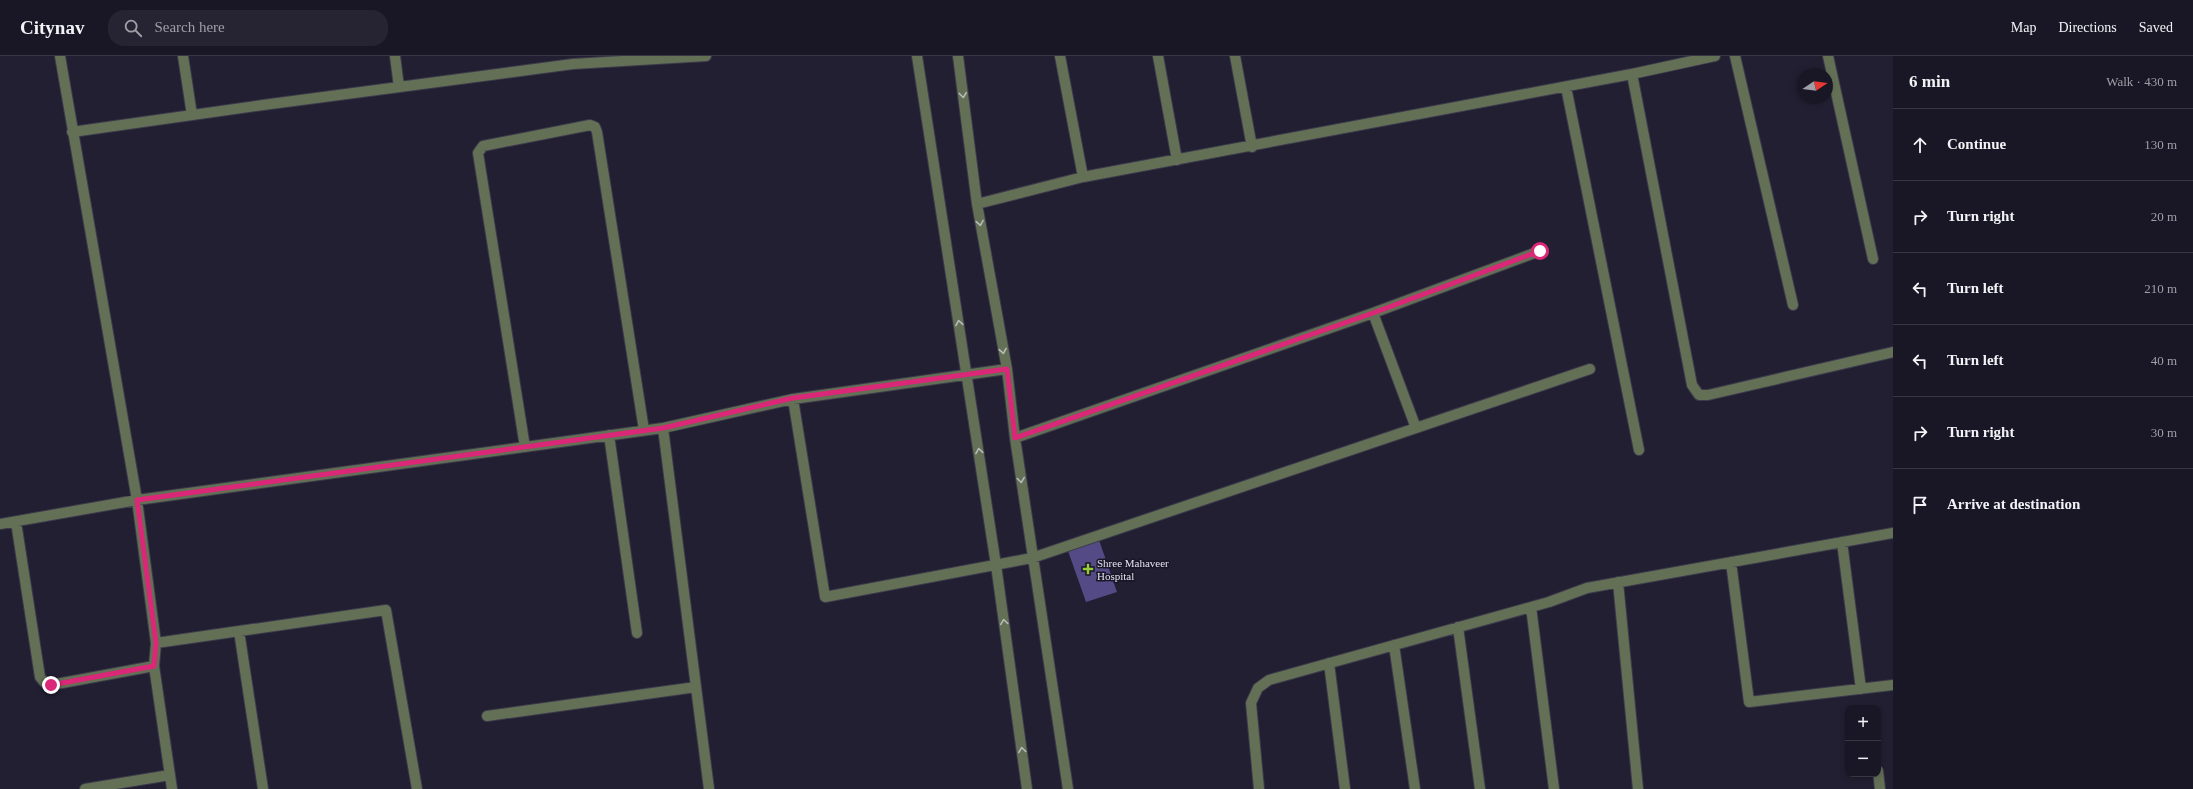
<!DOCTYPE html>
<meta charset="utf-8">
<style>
body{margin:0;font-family:"Times New Roman",serif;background:#262432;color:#f1f3f6}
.controls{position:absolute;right:12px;bottom:12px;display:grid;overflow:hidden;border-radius:8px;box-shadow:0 2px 6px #0003}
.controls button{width:36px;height:36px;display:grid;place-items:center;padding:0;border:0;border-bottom:1px solid #373642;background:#191725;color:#f1f3f6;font:20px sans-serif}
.compass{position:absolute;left:1797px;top:12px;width:36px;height:36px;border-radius:50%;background:#191725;box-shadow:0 2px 6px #0003;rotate:77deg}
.stop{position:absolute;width:12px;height:12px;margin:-9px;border:3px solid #db2777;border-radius:50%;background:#fff}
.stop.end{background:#db2777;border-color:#fff;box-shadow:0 1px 4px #0008}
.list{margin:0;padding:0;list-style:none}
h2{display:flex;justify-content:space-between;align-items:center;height:52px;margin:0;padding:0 16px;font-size:17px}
h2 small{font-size:13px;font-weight:400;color:#9f9fa7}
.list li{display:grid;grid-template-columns:26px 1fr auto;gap:12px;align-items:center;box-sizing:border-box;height:72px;padding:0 16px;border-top:1px solid #373642}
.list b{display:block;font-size:15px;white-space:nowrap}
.list em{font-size:13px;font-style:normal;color:#9f9fa7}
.icon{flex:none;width:22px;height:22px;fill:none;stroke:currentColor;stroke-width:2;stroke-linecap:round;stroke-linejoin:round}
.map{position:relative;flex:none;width:1893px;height:733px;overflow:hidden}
header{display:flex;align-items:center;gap:24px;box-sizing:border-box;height:56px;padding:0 20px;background:#191725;border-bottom:1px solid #373642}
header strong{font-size:19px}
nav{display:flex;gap:22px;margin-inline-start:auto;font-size:14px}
.search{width:280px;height:36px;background:#262432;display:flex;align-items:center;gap:10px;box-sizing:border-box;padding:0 14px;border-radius:16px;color:#9f9fa7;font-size:15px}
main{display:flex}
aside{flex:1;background:#191725}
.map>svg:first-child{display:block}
.building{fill:#544a85}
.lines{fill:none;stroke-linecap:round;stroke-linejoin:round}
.minor-casing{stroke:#3c3b4c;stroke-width:12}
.minor{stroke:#647056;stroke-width:10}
.oneway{stroke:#b8bbba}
.route{stroke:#db2777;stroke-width:5}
.poi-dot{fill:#96cc39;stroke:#181627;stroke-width:1.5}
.labels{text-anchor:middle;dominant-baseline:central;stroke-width:3;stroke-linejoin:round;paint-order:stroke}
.poi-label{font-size:11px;fill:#e5e4f0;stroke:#181627;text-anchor:start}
</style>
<header>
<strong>Citynav</strong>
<div class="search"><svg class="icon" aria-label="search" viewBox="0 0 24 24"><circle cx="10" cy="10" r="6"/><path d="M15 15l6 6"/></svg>Search here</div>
<nav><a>Map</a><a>Directions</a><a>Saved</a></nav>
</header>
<main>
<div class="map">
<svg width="1893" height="733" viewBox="0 0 1893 733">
<rect width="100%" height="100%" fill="#211f31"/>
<!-- building -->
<path class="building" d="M 1099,484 L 1117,536 L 1086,546 L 1068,495 Z"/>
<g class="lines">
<defs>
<path id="minor" d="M 60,0 L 137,444 L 156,587 L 154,610 L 172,733
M 183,0 L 192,59
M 395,0 L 399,31
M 917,0 L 996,509 L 1027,733
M 958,0 L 977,148 L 1007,313 L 1015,382 L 1068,733
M 1060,0 L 1083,121
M 1158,0 L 1177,104
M 1235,0 L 1252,91
M 1735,0 L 1793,249
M 1828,0 L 1873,203
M 1632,18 L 1692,329 L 1699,339 L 1708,339 L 1893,296
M 1566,31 L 1639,394
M 72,76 L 263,49 L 573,8 L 706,0
M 977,148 L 1083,121 L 1632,18 L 1715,0
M 1373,257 L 1416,372
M 793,343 L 825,541 L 1032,502 L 1590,313
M 663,372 L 709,733
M 609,379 L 637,577
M 1015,382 L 1373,257 L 1540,195
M 525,391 L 478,97 L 483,90 L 590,69 L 595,71 L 597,76 L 644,374
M 16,466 L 40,621 L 44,626 L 51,629 L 154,610
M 0,468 L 137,444 L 663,372 L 793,343 L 1007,313
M 1842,486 L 1861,633
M 1731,506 L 1749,646 L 1893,629
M 1618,526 L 1638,733
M 1531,551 L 1554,733
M 1458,571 L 1480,733
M 239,575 L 263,733
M 156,587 L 386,554 L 417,733
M 1394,589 L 1415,733
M 1329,607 L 1345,733
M 487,660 L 696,631
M 1878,715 L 1880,733
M 85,733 L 170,719
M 1259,733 L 1251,647 L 1258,632 L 1269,624 L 1549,546 L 1587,532 L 1893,477"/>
</defs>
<!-- minor casing -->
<use href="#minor" class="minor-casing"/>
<!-- minor -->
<use href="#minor" class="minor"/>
</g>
<!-- one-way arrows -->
<defs><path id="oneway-chevron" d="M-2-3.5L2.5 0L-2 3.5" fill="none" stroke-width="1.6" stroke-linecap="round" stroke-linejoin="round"/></defs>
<g class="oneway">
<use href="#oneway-chevron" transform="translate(963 39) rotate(83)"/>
<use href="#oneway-chevron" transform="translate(980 167) rotate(80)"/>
<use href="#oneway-chevron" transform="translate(959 267) rotate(-99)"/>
<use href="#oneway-chevron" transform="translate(1003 295) rotate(80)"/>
<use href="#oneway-chevron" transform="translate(979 395) rotate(-99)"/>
<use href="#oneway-chevron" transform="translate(1021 424) rotate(82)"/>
<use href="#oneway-chevron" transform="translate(1004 566) rotate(-98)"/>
<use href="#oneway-chevron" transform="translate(1022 694) rotate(-98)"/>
</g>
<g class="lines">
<!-- route -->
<path class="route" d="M 51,629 L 154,610 L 156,587 L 137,444 L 663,372 L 793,342 L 1007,313 L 1015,382 L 1373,257 L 1540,195"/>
</g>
<!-- markers -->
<path class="poi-dot" d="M1086 507h4v4h4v4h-4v4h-4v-4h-4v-4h4z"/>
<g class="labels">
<!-- poi labels -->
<g class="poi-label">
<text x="1097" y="507">Shree Mahaveer<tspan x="1097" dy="13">Hospital</tspan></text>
</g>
</g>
</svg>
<div class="controls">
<button>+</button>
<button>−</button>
</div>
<svg class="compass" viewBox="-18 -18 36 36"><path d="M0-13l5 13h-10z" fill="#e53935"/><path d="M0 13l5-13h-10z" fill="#9f9fa7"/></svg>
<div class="stop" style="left:1540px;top:195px"></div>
<div class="stop end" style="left:51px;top:629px"></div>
</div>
<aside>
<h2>6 min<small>Walk · 430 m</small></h2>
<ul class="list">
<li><svg class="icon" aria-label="ahead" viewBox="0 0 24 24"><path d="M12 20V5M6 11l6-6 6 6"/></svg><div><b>Continue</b></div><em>130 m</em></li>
<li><svg class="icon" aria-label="right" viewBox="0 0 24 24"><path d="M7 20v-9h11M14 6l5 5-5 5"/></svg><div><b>Turn right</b></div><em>20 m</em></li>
<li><svg class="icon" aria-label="left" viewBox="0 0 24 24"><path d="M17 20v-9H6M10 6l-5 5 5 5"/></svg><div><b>Turn left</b></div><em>210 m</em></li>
<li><svg class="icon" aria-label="left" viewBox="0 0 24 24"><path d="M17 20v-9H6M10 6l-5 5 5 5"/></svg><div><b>Turn left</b></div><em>40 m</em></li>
<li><svg class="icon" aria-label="right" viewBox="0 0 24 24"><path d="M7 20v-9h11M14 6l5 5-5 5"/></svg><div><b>Turn right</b></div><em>30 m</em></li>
<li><svg class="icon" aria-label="arrive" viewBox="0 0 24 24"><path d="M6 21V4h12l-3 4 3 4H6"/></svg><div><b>Arrive at destination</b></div></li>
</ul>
</aside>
</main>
